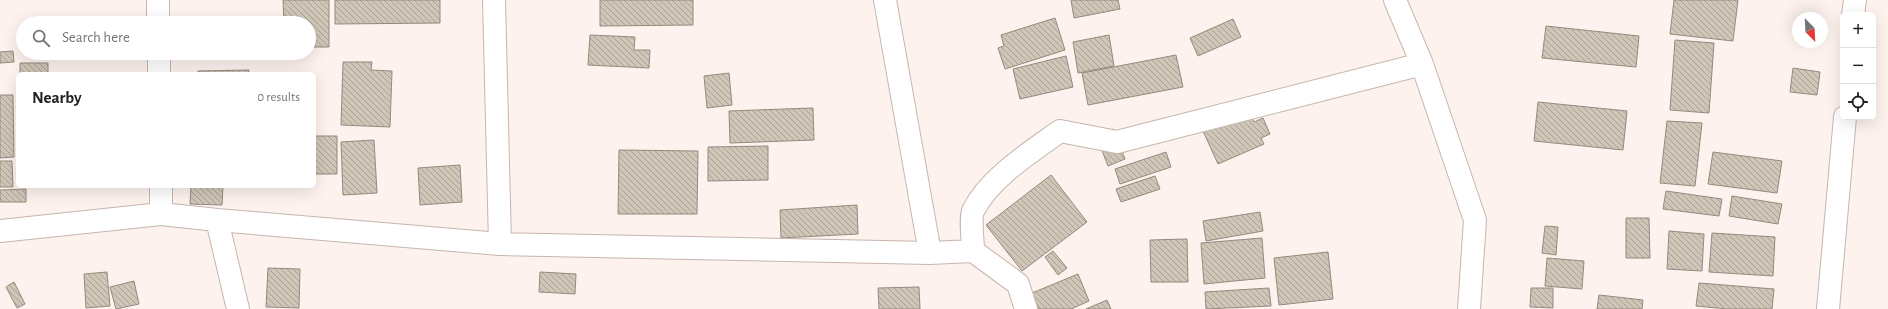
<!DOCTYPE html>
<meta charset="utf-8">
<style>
body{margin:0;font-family:"Alegreya Sans",sans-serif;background:#f2f2f2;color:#202124}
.controls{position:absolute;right:12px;top:12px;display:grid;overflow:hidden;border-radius:6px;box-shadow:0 4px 16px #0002}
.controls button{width:36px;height:36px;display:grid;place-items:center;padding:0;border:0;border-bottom:1px solid #e0e0e0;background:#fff;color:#202124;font:20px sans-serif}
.compass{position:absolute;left:1792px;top:12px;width:36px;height:36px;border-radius:50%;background:#fff;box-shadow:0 4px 16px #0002;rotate:156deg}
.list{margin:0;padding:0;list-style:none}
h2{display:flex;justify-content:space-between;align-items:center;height:52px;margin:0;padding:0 16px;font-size:17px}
h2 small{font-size:13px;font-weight:400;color:#757577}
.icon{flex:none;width:22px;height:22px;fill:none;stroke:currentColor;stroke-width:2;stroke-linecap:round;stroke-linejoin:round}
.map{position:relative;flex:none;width:1888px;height:309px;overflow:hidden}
.search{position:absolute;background:#fff;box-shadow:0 4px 16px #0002;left:16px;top:16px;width:300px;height:44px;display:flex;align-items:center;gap:10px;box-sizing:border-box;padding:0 14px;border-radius:22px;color:#757577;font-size:15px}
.panel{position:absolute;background:#fff;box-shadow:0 4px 16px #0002;left:16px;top:72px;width:300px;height:116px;border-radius:6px}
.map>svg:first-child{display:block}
.building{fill:url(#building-back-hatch);stroke:#948a7d}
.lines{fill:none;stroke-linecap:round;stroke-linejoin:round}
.minor-casing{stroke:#c6b6ad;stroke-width:24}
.minor{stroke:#fff;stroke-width:22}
</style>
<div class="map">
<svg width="1888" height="309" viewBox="0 0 1888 309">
<defs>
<pattern id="building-back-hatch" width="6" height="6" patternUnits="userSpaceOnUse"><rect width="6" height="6" fill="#d0c6b8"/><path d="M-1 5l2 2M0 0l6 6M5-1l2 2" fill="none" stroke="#aaa296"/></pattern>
</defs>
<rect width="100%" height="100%" fill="#fdf2ed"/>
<!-- building -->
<path class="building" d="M 283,0 L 329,0 L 329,47 L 309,47 L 309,23 L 284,23 Z
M 335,0 L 440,0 L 440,23 L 335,24 Z
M 600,0 L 693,0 L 693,25 L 600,26 Z
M 1071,0 L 1118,0 L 1120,9 L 1074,18 Z
M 1674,0 L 1738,0 L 1733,41 L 1670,34 Z
M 1055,18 L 1065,50 L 1005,69 L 998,48 L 1004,46 L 1001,35 Z
M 1233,19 L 1241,37 L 1198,56 L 1190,38 Z
M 1546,26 L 1639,36 L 1636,67 L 1542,58 Z
M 590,35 L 635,37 L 634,50 L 650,50 L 649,68 L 588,65 Z
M 1109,35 L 1114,66 L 1078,73 L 1073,42 Z
M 1675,40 L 1714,43 L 1709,113 L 1670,110 Z
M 13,51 L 14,62 L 0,63 L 0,52 Z
M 1176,55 L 1183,87 L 1088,105 L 1082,73 Z
M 1066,56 L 1073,87 L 1020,99 L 1013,69 Z
M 343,62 L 372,62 L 371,70 L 392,71 L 390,127 L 341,125 Z
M 20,63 L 48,63 L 48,74 L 20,74 Z
M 1793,68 L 1820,72 L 1817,95 L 1790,92 Z
M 249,70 L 249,74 L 198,74 L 198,71 Z
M 729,73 L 732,105 L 707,108 L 704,76 Z
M 0,95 L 13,95 L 14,157 L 0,158 Z
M 1538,102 L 1627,111 L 1623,150 L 1534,141 Z
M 813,108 L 814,140 L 730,143 L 729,111 Z
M 1249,111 L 1254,122 L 1263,118 L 1270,134 L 1261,138 L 1264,144 L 1218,164 L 1203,131 Z
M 1667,121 L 1702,123 L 1695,186 L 1660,183 Z
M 1113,129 L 1125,159 L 1108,166 L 1096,135 Z
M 314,136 L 337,136 L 337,174 L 314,174 Z
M 374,140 L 377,193 L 343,195 L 341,142 Z
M 768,146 L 768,180 L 708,181 L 708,147 Z
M 619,150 L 698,151 L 697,214 L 618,214 Z
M 1166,152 L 1171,167 L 1120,184 L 1115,169 Z
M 1713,152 L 1782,161 L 1777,193 L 1708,184 Z
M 0,161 L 12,161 L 13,187 L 0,187 Z
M 460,165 L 462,202 L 420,205 L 418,168 Z
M 1051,175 L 1087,222 L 1022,271 L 986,225 Z
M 1155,176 L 1160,189 L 1121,202 L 1116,189 Z
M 191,186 L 223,186 L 222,205 L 190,204 Z
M 26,189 L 26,202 L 0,202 L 0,190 Z
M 1666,191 L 1722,199 L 1719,216 L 1663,209 Z
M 1732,196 L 1782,204 L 1778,224 L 1729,216 Z
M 857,205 L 858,234 L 781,238 L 780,210 Z
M 1260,212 L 1263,231 L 1206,241 L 1203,221 Z
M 1626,218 L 1649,218 L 1650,258 L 1626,258 Z
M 1545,226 L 1558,227 L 1556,255 L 1542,253 Z
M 1669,231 L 1704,234 L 1702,271 L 1667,269 Z
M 1712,233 L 1775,237 L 1773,276 L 1709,272 Z
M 1262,238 L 1265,278 L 1204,284 L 1201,243 Z
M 1187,239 L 1188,282 L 1151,282 L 1150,240 Z
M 1053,251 L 1067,268 L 1058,275 L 1045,257 Z
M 1328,252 L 1333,299 L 1279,305 L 1274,258 Z
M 1547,258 L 1584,261 L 1582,289 L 1545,286 Z
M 268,268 L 300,269 L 299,308 L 266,307 Z
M 107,272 L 110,306 L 86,308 L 84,274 Z
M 540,272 L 576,274 L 575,294 L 539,292 Z
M 1078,274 L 1089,301 L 1071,309 L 1039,309 L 1032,293 Z
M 134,281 L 139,304 L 116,309 L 110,287 Z
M 14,282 L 25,304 L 17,308 L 6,287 Z
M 1699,283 L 1774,289 L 1772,309 L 1727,309 L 1696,306 Z
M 919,287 L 920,309 L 879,309 L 878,288 Z
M 1269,288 L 1271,306 L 1206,309 L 1205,292 Z
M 1531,288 L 1553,288 L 1553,308 L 1530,307 Z
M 1599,295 L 1643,300 L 1642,309 L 1597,309 Z
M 1107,300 L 1111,309 L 1086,309 Z"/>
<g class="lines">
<defs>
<path id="minor" d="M 158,0 L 158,23
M 494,0 L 500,244
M 885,0 L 930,253 L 973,251 L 1018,284 L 1026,309
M 1395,0 L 1422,64 L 1475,220 L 1469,309
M 1853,15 L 1855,0
M 159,53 L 159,74
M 161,186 L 161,214
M 217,220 L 238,309
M 0,231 L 161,214 L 217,220 L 500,244 L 930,253
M 973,251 C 973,242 970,218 973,211 C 989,178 1031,152 1060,131 L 1117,142 L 1422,64
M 1828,309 L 1845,117"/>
</defs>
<!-- minor casing -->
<use href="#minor" class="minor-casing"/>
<!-- minor -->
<use href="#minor" class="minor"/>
</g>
</svg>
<div class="controls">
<button>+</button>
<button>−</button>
<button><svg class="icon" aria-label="locate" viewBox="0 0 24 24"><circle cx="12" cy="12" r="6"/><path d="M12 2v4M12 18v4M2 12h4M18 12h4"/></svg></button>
</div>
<svg class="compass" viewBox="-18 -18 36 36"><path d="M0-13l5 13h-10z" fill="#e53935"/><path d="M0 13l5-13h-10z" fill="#757577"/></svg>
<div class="search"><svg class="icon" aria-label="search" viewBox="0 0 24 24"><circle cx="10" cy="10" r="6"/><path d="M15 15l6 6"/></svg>Search here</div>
<section class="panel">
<h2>Nearby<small>0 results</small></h2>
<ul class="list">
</ul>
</section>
</div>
